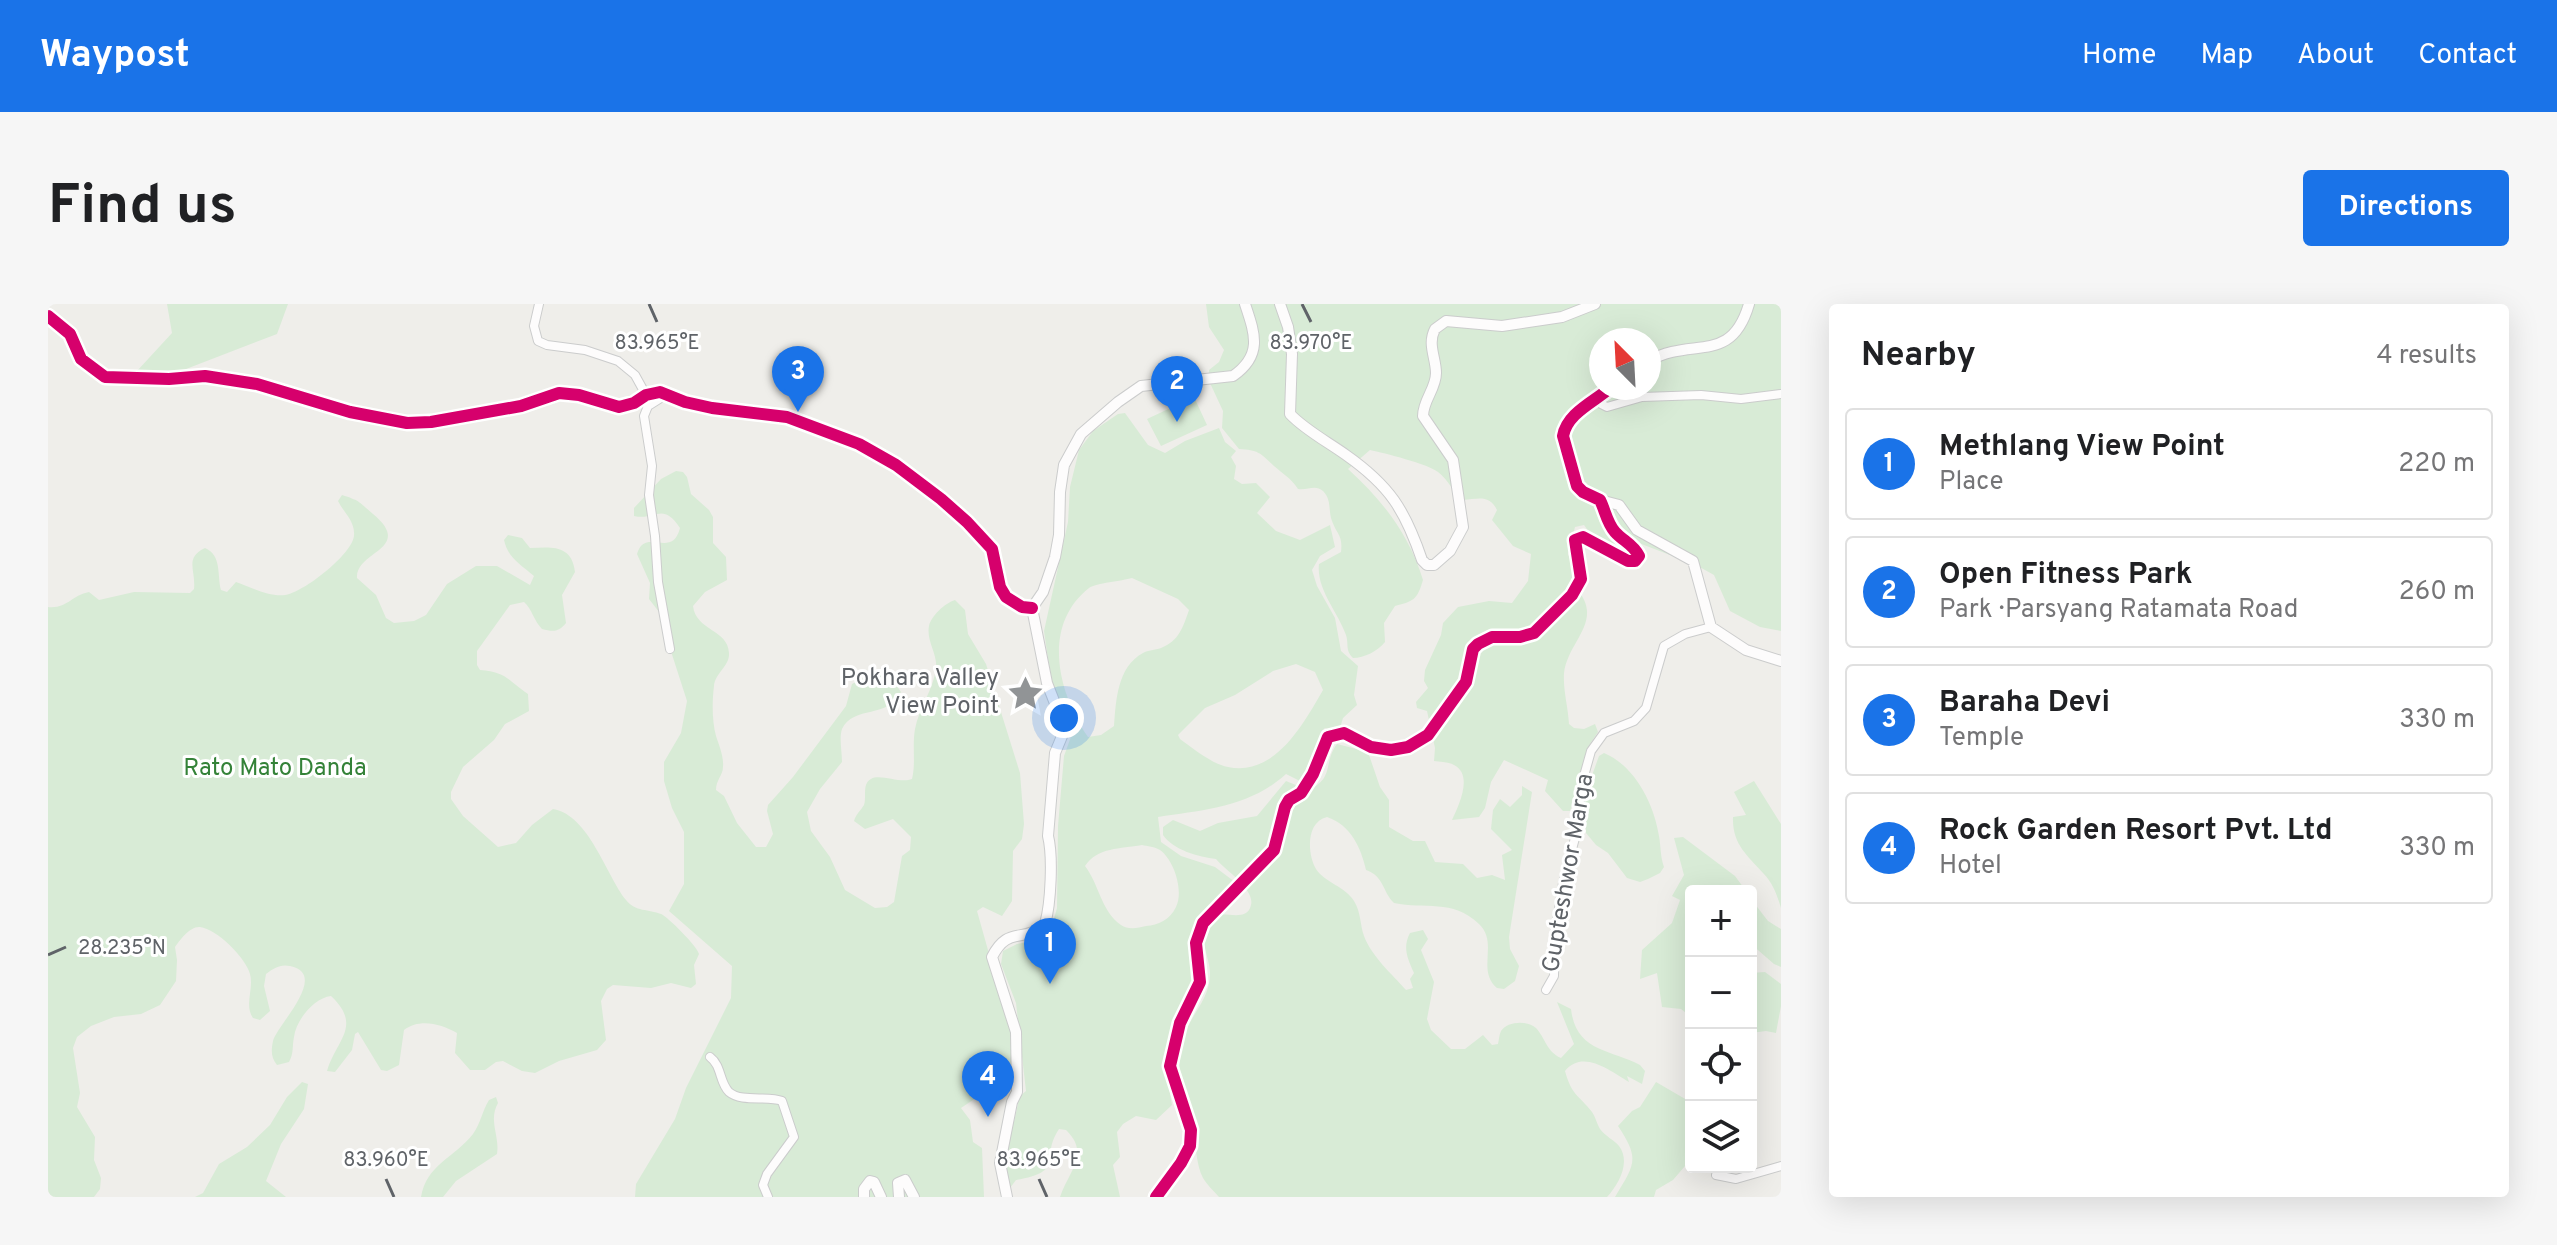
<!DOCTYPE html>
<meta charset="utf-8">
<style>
body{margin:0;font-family:Overpass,sans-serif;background:#f6f6f6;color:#202124}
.controls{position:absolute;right:24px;bottom:24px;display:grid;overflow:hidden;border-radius:8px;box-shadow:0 8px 32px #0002}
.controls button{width:72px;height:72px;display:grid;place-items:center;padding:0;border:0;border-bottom:2px solid #e0e0e0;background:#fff;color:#202124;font:40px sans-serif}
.compass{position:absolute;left:1541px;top:24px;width:72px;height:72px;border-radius:50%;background:#fff;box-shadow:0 8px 32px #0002;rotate:336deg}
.you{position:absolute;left:1016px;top:414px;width:28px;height:28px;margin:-20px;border:6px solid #fff;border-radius:50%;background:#1a73e8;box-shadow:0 0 0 12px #1a73e833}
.badge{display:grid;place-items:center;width:52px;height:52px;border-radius:50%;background:#1a73e8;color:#fff;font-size:26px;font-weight:700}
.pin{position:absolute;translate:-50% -66px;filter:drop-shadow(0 2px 4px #0008)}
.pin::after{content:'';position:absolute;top:42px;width:28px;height:24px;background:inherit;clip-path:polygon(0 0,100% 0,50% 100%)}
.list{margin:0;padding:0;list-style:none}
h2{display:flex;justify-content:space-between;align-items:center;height:104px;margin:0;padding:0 32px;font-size:34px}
h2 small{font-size:26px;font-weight:400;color:#757577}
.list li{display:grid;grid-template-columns:52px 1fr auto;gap:24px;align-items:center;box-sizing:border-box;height:112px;margin:0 16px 16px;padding:0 16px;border:2px solid #e0e0e0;border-radius:8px}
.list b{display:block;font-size:30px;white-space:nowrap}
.list p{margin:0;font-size:26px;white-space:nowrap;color:#757577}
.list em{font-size:26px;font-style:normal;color:#757577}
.icon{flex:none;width:44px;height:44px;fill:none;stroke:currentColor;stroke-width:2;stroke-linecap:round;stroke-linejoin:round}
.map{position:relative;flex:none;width:1733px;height:893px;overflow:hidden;border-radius:8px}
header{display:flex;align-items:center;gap:48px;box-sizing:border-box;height:112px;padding:0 40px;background:#1a73e8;color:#fff}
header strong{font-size:38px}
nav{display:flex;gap:44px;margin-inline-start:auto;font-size:28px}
.intro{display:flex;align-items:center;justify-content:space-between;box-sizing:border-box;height:192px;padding:0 48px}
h1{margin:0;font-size:56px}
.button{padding:20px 36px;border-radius:8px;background:#1a73e8;color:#fff;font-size:28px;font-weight:700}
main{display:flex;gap:48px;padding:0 48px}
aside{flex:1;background:#fff;border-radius:8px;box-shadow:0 8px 32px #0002}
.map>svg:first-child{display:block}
.green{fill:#d8ebd6;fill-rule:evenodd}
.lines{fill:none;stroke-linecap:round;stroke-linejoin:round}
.minor-casing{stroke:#cbcccc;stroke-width:10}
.tertiary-casing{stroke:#cbcccc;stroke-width:12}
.minor{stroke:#fdfcfc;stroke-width:8}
.tertiary{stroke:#fdfcfc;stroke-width:10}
.cycleway-casing{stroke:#fff;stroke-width:17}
.cycleway{stroke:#d6006c;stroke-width:12}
.ticks{fill:none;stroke:#5f6368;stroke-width:3}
.labels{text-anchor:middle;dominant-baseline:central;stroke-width:6;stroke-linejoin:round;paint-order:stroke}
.poi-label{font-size:24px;fill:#5f6368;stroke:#fff;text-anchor:end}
.park-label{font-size:24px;fill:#348238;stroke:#fff}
.street-label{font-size:24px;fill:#5f6368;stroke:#fff}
.ticks-label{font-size:20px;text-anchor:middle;fill:#5f6368;stroke:#fff;stroke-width:6;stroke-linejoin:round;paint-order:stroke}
</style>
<header>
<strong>Waypost</strong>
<nav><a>Home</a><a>Map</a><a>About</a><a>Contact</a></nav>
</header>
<div class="intro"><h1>Find us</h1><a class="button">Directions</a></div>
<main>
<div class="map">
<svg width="1733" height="893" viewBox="0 0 1733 893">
<rect width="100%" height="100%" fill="#efeeea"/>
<!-- green -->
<path class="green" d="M 119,0 L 240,0 L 229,30 L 94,82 L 89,67 L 124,29 Z
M 1158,0 L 1733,0 L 1733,327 L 1712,323 L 1682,307 L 1666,271 L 1648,261 L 1583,236 L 1571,240 L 1548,238 L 1536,221 L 1527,223 L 1520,250 L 1530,277 L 1527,283 C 1558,316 1520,336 1516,369 C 1515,387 1520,402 1521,420 L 1526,424 L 1536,425 L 1547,420 L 1550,428 L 1542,440 L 1525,498 L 1522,507 L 1515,507 L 1497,487 L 1500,476 L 1456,456 L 1443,478 L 1437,504 L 1431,513 L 1404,516 C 1410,503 1426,471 1406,461 C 1401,458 1392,458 1386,457 L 1387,444 L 1379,407 L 1369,404 L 1368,398 L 1380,384 L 1376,377 L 1377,366 L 1393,331 L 1395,319 L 1410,303 L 1441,297 L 1464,299 L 1480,277 L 1483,250 L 1465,242 L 1444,216 L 1449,206 C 1441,190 1430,195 1415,196 C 1404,188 1401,176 1390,168 C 1380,160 1336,149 1322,146 L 1300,165 C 1335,197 1361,230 1375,276 C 1369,296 1366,297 1347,302 L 1336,319 L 1337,338 C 1330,347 1316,354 1305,354 C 1297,346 1301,341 1298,331 C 1290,308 1268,285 1271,260 L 1293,248 C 1295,231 1289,231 1284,217 C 1280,207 1284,196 1275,187 C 1267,180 1259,187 1250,185 C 1243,174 1235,170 1226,162 C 1212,149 1211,146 1191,145 L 1174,124 L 1175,107 L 1162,79 L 1161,66 L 1171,58 L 1176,46 L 1161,23 ZM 1553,36 L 1601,36 L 1601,84 L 1553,84 Z
M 1146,93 L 1159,121 L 1113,142 L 1099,115 Z
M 1077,109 L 1100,141 L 1117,149 L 1137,137 L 1171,124 L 1177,138 L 1188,147 L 1183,153 L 1188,162 L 1186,175 L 1194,180 L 1208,179 L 1222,193 L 1209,209 L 1228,227 L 1252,236 L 1282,221 L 1287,243 L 1272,252 L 1264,266 L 1269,282 L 1287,314 L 1293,347 L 1310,362 L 1306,391 L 1309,401 L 1295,414 L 1292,424 L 1285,428 L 1277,424 L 1273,428 C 1272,443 1266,470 1252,477 L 1238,470 C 1202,503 1156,506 1110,513 L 1113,538 L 1133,552 L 1167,563 L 1187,578 C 1178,596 1163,597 1153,613 C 1145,628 1151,652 1148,669 C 1146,682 1138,691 1132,703 C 1119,731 1118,771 1124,801 L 1108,816 L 1088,812 L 1075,820 L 1069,828 L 1072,853 L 1065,861 L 1072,893 L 1012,893 C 1020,868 1043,850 1018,826 L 1011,825 C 991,855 1019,867 968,876 L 962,884 C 951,852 967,824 971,793 L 978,787 L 968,699 L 953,660 L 955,647 L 969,640 L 991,636 L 1003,625 L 1009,604 L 1010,522 L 1016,452 L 1024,430 L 1020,415 L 1003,376 L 996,327 L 1020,218 L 1022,183 L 1031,146 L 1045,127 L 1070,110 ZM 1084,274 L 1130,295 L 1141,306 C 1135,323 1131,337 1113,344 C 1107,346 1100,346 1095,349 C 1069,363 1068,397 1066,422 L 1053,431 L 1040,433 C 1010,389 993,322 1041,284 C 1048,279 1074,277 1084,274 ZM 1248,360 L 1267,368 L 1275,386 C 1256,419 1227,473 1180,463 C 1164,460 1146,445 1132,435 L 1130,431 L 1157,404 L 1187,391 L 1225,367 ZM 1094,541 C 1099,542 1107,543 1112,546 C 1126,556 1136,587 1128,603 C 1122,616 1110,621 1098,622 C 1090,624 1080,626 1073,621 C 1053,607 1051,580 1037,562 C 1050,543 1072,545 1094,541 Z
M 628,167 L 635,168 L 639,173 L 643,190 L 661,206 L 665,213 L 665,239 L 678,253 L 679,276 L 657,288 L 645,302 C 648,327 680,325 681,349 C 682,362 667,369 666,382 C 664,398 664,417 668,432 C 671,441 676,453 675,463 C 675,471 668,476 668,486 L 676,492 L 689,519 L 708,543 L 718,543 L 725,530 L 719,507 L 720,501 L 745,473 L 798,402 L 804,380 L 824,369 L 840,369 L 853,388 C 841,415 805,401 794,425 C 791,434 794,448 794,458 L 772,485 L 759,508 L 763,527 L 782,553 L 797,586 L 827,604 L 839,603 L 846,598 L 854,552 L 862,546 L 863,533 L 845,515 L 817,525 L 806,517 C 808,510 813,506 816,501 C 818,495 816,487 818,481 C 824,464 850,481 864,475 C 868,459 864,442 867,425 C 871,404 885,386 888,365 C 890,350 878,337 881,322 C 883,312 897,299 907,296 L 917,306 L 920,330 L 938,360 L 972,469 L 976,520 L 974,535 L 965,547 L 964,597 L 954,612 L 935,603 L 929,607 L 965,735 L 967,763 L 962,771 L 913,804 L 922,816 L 925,838 L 934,844 L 936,893 L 587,893 L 588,880 L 627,815 L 638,784 L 683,694 L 684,662 L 621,607 L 636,580 L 636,528 L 624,504 L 616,477 L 616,458 L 633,429 L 639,397 L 619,335 L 618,317 L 601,295 L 602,279 L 589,250 C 597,222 624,256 632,224 C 614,197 608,217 586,212 L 586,204 L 613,175 Z
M 294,191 C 313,197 311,198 325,210 C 367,245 307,247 309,274 L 328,291 L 338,314 L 346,319 L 366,317 L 378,311 L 399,280 L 428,262 L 449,262 L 482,281 L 486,272 C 472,260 460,254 456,236 L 460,231 L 474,234 L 482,244 C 503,243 524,240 527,268 L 514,291 L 518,319 C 511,328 505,328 494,325 C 486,317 484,305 476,298 L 462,301 L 429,347 L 429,361 L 432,366 C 458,368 460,376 480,390 L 481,407 L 457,420 L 446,436 L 415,463 L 403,488 L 403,495 L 415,512 L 450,543 L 468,539 L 484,521 L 505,505 C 541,511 558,571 578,596 C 587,608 601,605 613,610 C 620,613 649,642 651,650 L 646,661 L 648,680 L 643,684 L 623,679 L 603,684 L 565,681 L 559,685 L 553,697 L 558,736 L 549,746 L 511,757 L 487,769 L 474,767 L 455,757 L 448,758 L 437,766 L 422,766 L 407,749 L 409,729 C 393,720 372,714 356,726 L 351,761 L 339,767 L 333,766 L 310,728 L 307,730 L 304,746 L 287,768 L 279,767 C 288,736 315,722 283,692 C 266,694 248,716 246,733 C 244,743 246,749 241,758 L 229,761 C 223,753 223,747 225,737 C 229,721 282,670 242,662 C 232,660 226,664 218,670 L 216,682 L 222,707 L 212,716 L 205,714 C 196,701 206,685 202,670 C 198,654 169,625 152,623 C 142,622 132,636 127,643 L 129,656 L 128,677 L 112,701 L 93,710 L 66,713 L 43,722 L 29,733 L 25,744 L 32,789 L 29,803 L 47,833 L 46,856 L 53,874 L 52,885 L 46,893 L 0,893 L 0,303 C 19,305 24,291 41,288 L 51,296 L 86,288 L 142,289 L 146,285 C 148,266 136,254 157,244 C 174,251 169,271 173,286 L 179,288 L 188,278 C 203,283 221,293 237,291 C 255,289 306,249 306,231 C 307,217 296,209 290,197 Z
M 1289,440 L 1320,448 L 1332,483 L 1341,496 L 1341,523 L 1365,537 L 1377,537 L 1387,558 L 1415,560 L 1429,574 L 1444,571 L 1457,576 L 1454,551 L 1464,546 L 1443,525 L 1445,506 L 1452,495 L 1462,503 L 1474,491 L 1474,482 L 1484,488 L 1461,633 L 1462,645 L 1471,662 L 1467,677 L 1456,685 L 1449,684 C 1428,666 1451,639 1431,620 C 1404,594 1377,606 1346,599 C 1334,587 1336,572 1318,566 C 1313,544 1303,521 1279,513 C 1258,518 1259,549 1268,565 C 1277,579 1297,582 1306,597 C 1313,608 1312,621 1316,632 C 1324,653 1344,670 1358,686 L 1365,684 L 1362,675 L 1366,669 C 1360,655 1354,644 1362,629 L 1375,626 L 1380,635 L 1373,646 L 1386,678 L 1379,715 L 1383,726 L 1403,745 L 1417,745 L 1435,731 L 1444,741 L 1450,740 C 1451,736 1451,731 1453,727 C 1459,717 1480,716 1488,724 C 1498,735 1498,747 1513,754 L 1526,740 L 1509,698 L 1523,705 C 1528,748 1562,745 1592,761 L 1597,767 L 1594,780 L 1579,772 L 1581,778 C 1562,767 1535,745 1517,767 C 1524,792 1530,790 1544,808 C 1548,814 1549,820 1552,825 C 1557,832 1566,836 1571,842 C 1583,858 1571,880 1559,893 L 1171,893 C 1166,887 1159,881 1155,874 C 1148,861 1148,840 1145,826 C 1138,787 1124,773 1137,730 C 1144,709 1163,693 1162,668 C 1161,651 1151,638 1158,620 C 1166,599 1198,623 1203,601 C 1207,585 1177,566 1168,555 C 1151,553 1125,546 1115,531 L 1115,523 L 1125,516 L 1152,527 L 1170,519 L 1209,512 L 1238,477 L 1260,486 C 1287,475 1275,458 1289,440 Z
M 1556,449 C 1587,462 1606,500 1611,532 C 1613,543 1612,552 1616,563 L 1612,569 L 1600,575 L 1592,578 L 1579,574 L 1560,549 L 1548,541 L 1538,529 L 1534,499 L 1551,452 Z
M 1706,477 L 1733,520 L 1733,604 C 1729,591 1725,579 1715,569 C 1699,551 1684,540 1685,513 L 1698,511 L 1686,488 Z
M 1635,533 L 1687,572 L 1698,587 L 1643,587 L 1640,601 L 1643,616 L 1643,713 L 1633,705 L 1614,703 L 1609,669 L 1592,675 L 1594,646 L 1624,619 L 1632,596 L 1624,592 L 1636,571 L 1626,534 Z
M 1703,595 L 1720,617 L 1733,625 L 1733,663 L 1726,660 L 1703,640 Z
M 1717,668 L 1733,680 L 1733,702 L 1728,729 L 1718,727 L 1703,729 L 1703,669 Z
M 254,778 L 260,780 L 256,805 L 233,840 L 218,877 L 238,893 L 147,893 L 155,889 L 171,860 L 199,843 L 222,821 L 239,793 Z
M 1608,778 L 1639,796 L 1643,801 L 1643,862 L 1637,862 L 1625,876 L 1608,886 L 1606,893 L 1567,893 C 1587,860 1592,855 1570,822 L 1584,807 L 1592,803 Z
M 448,793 L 450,799 C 440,817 452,832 449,850 L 408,877 L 395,893 L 373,893 C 379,860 405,855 425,830 C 433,819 434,807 441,796 Z"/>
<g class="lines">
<defs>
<path id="minor" d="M 491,0 L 486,22 L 490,37 L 499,41 L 537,46 L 570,57 L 587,71 L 598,91
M 619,90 L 600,102 L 596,112 L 604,162 L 601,191 L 607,232 L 610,278 L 622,345
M 1551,93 L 1553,100 L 1559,103 L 1594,93 L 1653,91 L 1693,95 L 1733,90
M 1498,686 L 1506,672 L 1507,630 L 1515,579 L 1527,534 L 1534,479 L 1543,447 L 1556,429 L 1586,417 L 1598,404 L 1616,342 L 1637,330 L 1663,323
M 662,753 C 674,762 671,778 681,788 C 694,799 719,791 734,797 L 746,833 L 719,870 L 715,881 L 720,893
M 1668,871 L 1688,875 L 1733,862"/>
<path id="tertiary" d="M 1232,0 L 1240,23 L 1244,50 L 1242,110 C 1257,126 1280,138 1298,151 C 1342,182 1357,206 1374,256 L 1379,261 L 1386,261 L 1402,247 L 1415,223 L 1405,156 L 1375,112 C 1375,96 1388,85 1388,69 C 1388,54 1379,40 1387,25 L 1398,17 L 1454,22 L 1514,13 L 1547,0
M 0,12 L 22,30 L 33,55 L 57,73 L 121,75 L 157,72 L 209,80 L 302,108 L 359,119 L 383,118 L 473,102 L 511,89 L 531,91 L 571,103 L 586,99 L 598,91 L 612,88 L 637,98 L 664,104 L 739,113 L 811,140 L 848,161 L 893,195 L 919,218 L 944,245 L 952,283 L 958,293 L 974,303 L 984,304
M 1601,57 C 1644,32 1683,62 1701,0
M 1552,196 L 1571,201 L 1589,226 L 1645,257 L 1663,323 L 1698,346 L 1733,357
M 984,304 L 995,288 L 1007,253 L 1011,231 L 1012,188 L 1016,161 L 1033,130 L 1070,98 L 1093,82 L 1185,72 C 1215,51 1207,30 1197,0
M 816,893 L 816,885 L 822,877 L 826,878 L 833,893
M 851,893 L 850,879 L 857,876 L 866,893
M 959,893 L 952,859 L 964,798 L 969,788 L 968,728 L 944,653 C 960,621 975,640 997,620 C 1003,599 1005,552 1000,532 L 1007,449 L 1017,425 L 999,379 L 984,304
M 1108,893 L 1133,859 L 1142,842 L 1143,826 L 1122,762 L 1132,719 L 1152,678 L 1148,639 L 1155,619 L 1226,546 L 1237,503 L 1241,496 L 1253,489 L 1265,470 L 1280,433 L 1296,429 L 1323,443 L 1343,446 L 1360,443 L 1380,431 L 1418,378 L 1425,345 L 1430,340 L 1444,333 L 1472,333 L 1486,329 L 1524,291 L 1533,275 L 1527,236 L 1535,233 L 1580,257 L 1587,257 L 1591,252 C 1585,240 1575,237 1567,228 C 1559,219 1557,206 1552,196 L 1535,188 L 1529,182 L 1515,132 C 1519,109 1546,98 1562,84"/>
</defs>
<!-- minor casing -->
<use href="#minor" class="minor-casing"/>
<!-- tertiary casing -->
<use href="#tertiary" class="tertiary-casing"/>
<!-- minor -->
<use href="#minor" class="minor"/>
<!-- tertiary -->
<use href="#tertiary" class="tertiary"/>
<defs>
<path id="cycleway" d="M 0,12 L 22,30 L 33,55 L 57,73 L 121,75 L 157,72 L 209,80 L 302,108 L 359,119 L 383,118 L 473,102 L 511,89 L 531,91 L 571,103 L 586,99 L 598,91 L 612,88 L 637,98 L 664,104 L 739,113 L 811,140 L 848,161 L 893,195 L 919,218 L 944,245 L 952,283 L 958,293 L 974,303 L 984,304
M 1108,893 L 1133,859 L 1142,842 L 1143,826 L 1122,762 L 1132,719 L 1152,678 L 1148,639 L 1155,619 L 1226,546 L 1237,503 L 1241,496 L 1253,489 L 1265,470 L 1280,433 L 1296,429 L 1323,443 L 1343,446 L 1360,443 L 1380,431 L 1418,378 L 1425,345 L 1430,340 L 1444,333 L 1472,333 L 1486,329 L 1524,291 L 1533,275 L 1527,236 L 1535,233 L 1580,257 L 1587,257 L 1591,252 C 1585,240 1575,237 1567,228 C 1559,219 1557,206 1552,196 L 1535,188 L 1529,182 L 1515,132 C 1519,109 1546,98 1562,84"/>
</defs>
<!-- cycleway casing -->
<use href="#cycleway" class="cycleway-casing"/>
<!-- cycleway -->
<use href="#cycleway" class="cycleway"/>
</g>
<!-- ticks -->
<path class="ticks" d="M 601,0 L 609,18M 1254,0 L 1263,18M 0,651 L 18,643M 338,875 L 346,893M 991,875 L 999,893"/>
<!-- icons -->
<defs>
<symbol id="sight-bare" viewBox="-9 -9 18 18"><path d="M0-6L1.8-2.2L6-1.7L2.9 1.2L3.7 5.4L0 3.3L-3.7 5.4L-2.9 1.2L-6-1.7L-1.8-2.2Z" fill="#919496" stroke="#fff" stroke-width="2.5" paint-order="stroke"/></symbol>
</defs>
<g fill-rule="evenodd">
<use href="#sight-bare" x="952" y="364" width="51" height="51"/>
</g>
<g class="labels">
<!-- poi labels -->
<g class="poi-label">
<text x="951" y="375">Pokhara Valley<tspan x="951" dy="28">View Point</tspan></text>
</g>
<!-- park labels -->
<g class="park-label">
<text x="227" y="465">Rato Mato Danda</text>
</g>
<!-- street labels -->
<g class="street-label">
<text transform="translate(1521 569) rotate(-80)">Gupteshwor Marga</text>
</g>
</g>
<g class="ticks-label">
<text x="609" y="45">83.965°E</text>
<text x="1263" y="45">83.970°E</text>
<text x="74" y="650">28.235°N</text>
<text x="338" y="862">83.960°E</text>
<text x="991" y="862">83.965°E</text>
</g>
</svg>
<div class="controls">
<button>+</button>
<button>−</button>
<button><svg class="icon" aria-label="locate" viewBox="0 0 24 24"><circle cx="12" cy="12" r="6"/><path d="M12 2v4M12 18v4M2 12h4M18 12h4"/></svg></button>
<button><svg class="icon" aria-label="layers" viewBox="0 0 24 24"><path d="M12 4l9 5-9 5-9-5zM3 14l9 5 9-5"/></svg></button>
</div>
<svg class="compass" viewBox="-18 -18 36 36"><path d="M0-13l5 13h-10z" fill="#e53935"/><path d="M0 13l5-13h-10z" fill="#757577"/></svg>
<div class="you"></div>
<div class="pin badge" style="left:1002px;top:680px">1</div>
<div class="pin badge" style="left:1129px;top:118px">2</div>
<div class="pin badge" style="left:750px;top:108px">3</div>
<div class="pin badge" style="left:940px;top:813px">4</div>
</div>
<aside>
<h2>Nearby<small>4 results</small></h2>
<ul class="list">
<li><span class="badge">1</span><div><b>Methlang View Point</b><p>Place</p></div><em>220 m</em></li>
<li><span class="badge">2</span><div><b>Open Fitness Park</b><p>Park · Parsyang Ratamata Road</p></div><em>260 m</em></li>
<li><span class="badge">3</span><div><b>Baraha Devi</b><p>Temple</p></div><em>330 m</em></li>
<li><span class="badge">4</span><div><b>Rock Garden Resort Pvt. Ltd</b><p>Hotel</p></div><em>330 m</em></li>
</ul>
</aside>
</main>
